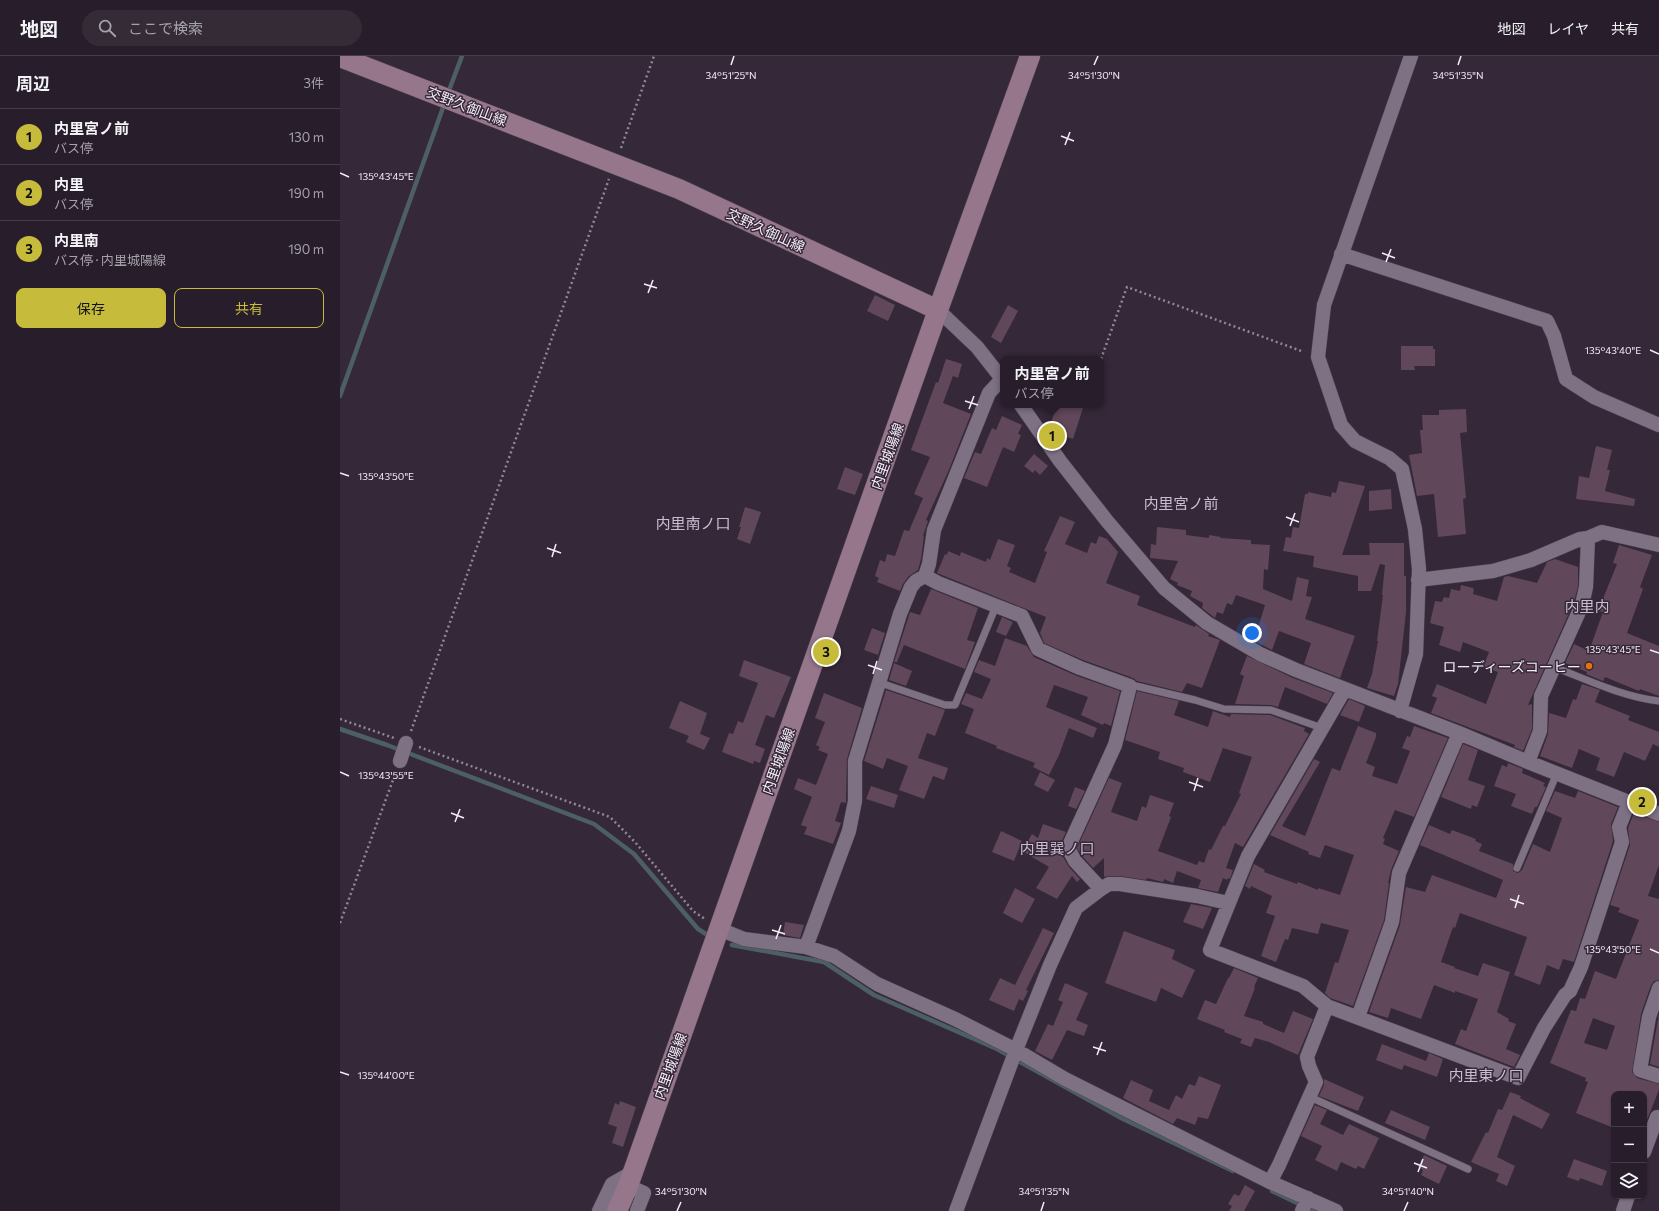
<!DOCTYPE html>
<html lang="ja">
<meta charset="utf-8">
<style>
body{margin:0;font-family:Commissioner,"Noto Sans JP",sans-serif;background:#342b37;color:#f1f3f6}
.controls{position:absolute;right:12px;bottom:12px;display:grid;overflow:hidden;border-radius:8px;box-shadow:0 1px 3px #0004}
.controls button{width:36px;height:36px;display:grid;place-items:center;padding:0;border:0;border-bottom:1px solid #443c47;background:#281e2b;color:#f1f3f6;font:20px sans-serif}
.you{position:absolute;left:912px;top:577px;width:14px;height:14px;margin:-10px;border:3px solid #fff;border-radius:50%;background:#1a73e8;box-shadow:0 0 0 6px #1a73e833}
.badge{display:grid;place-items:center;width:26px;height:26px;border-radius:50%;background:#c7bb3c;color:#111;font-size:13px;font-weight:700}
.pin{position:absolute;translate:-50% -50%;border:2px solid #fff;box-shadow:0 1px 4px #0006}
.popup{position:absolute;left:660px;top:300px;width:104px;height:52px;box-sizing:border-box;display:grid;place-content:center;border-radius:8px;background:#281e2b;filter:drop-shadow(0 1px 3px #0005);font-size:13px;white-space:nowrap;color:#a5a2a9}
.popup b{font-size:15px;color:#f1f3f6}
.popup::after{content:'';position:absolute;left:50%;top:100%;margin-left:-8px;border:8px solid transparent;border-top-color:#281e2b}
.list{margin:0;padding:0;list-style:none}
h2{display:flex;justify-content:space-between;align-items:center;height:52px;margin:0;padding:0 16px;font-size:17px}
h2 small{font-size:13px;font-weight:400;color:#a5a2a9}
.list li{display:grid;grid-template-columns:26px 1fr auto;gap:12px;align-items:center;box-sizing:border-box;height:56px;padding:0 16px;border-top:1px solid #443c47}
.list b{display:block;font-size:15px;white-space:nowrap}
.list p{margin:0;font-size:13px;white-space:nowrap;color:#a5a2a9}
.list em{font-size:13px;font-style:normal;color:#a5a2a9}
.actions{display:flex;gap:8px;padding:12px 16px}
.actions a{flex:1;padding:9px 0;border:1px solid #c7bb3c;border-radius:8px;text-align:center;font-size:14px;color:#c7bb3c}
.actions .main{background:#c7bb3c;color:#111}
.icon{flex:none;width:22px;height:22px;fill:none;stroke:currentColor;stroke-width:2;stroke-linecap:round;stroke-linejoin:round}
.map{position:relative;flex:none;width:1319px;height:1155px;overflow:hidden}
header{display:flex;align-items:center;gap:24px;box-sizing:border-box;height:56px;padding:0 20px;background:#281e2b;border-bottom:1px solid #443c47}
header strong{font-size:19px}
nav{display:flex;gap:22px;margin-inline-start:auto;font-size:14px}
.search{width:280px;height:36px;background:#342b37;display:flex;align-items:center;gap:10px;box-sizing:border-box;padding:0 14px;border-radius:22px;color:#a5a2a9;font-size:15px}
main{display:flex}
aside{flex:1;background:#281e2b}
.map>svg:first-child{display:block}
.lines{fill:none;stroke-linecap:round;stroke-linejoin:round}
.stream{stroke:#4c5f64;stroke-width:4.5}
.building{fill:#604759;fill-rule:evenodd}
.service-casing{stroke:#504654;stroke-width:8}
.minor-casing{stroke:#504654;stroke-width:15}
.secondary-casing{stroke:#504654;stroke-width:21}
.path{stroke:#928795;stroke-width:2.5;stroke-dasharray:2 3;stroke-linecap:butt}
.service{stroke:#7f7184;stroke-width:7}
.minor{stroke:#7f7184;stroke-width:14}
.secondary{stroke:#96768a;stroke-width:20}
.ticks{fill:none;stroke:#f5edf8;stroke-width:1.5}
.food-dot{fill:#e8710a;stroke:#352839;stroke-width:1.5}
.labels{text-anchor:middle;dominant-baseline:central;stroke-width:3;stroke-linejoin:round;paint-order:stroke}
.street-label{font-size:14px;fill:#f5edf8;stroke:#352839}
.poi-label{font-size:14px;fill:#f5edf8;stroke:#352839;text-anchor:end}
.neighbourhood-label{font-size:15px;fill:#ccbcd2;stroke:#352839}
.ticks-label{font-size:10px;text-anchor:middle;fill:#f5edf8;stroke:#352839;stroke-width:3;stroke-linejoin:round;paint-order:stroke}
</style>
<header>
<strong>地図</strong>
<div class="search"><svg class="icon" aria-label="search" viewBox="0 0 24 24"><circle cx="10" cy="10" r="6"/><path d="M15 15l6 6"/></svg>ここで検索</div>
<nav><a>地図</a><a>レイヤ</a><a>共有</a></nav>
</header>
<main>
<aside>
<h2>周辺<small>3件</small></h2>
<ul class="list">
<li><span class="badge">1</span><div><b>内里宮ノ前</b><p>バス停</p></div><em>130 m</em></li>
<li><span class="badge">2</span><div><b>内里</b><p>バス停</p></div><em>190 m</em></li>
<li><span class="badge">3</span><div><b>内里南</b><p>バス停 · 内里城陽線</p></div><em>190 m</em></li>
</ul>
<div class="actions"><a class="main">保存</a><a>共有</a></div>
</aside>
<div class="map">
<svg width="1319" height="1155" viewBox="0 0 1319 1155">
<rect width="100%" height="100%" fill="#352839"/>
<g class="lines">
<!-- stream -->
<path class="stream" d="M 108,37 L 122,0
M 0,340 L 105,46
M 0,673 L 47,689 L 254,768 L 294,798 L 358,873 L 366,878
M 392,889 L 484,906 L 534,939 L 657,993 L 783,1063 L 893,1115
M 932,1135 L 974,1155"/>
</g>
<!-- building -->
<path class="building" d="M 535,239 L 555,249 L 548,265 L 527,255 Z
M 668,249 L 678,255 L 661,287 L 651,281 Z
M 1061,290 L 1093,290 L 1093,293 L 1095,293 L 1095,310 L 1074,310 L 1075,314 L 1061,314 Z
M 606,303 L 622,308 L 618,322 L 613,320 L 603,347 L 631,358 L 608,416 L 586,464 L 588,465 L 583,480 L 584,480 L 581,503 L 578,514 L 569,520 L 563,528 L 560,535 L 537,526 L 539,522 L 535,520 L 540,504 L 545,506 L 547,498 L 555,500 L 564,474 L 569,475 L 583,442 L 574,438 L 590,401 L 571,394 L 596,326 L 598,327 Z
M 717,349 L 744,349 L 733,383 L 713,377 L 714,374 L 709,372 Z
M 1126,353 L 1127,376 L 1120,377 L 1126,442 L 1123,443 L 1126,478 L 1098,481 L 1094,438 L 1077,440 L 1069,399 L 1082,397 L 1080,374 L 1083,374 L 1082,359 L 1099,359 L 1099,354 Z
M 662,360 L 682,369 L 678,378 L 681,379 L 674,396 L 663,391 L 647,431 L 624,422 L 635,396 L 641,398 L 652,372 L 656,374 Z
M 1256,390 L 1272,394 L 1267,414 L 1270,414 L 1265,435 L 1295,443 L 1294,450 L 1236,443 L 1239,420 L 1249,422 Z
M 694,398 L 708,410 L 700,419 L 695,414 L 693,417 L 684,410 Z
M 505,411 L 523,418 L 515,439 L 497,433 Z
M 999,425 L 1025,430 L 1002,499 L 1030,499 L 1029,487 L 1064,487 L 1064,520 L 1066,520 L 1066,556 L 1058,628 L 1054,640 L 1027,632 L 1032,618 L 1038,585 L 1037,585 L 1043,539 L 1042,539 L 1045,509 L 1040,508 L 1031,535 L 1018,535 L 1018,520 L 973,511 L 974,500 L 943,495 L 946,481 L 951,482 L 953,471 L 959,472 L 965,438 L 968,438 L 968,436 L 991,441 L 992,436 L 996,437 Z
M 1051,433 L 1052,453 L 1029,455 L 1029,435 Z
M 405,451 L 421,456 L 410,488 L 397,483 L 401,471 L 399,471 Z
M 720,460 L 735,466 L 725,488 L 747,497 L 751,486 L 756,488 L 759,480 L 767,483 L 778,496 L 766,527 L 800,540 L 797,549 L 855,571 L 856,569 L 869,578 L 868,580 L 880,584 L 862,632 L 847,627 L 842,636 L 797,625 L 793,622 L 743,604 L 704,587 L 700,577 L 706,561 L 597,517 L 605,498 L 607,499 L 608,495 L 620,500 L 621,496 L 646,506 L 647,502 L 650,504 L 658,483 L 675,489 L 667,510 L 671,512 L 669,516 L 695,527 L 707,496 L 704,495 Z
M 817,471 L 846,474 L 846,479 L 869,482 L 869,479 L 881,481 L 880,482 L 911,484 L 911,488 L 930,489 L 928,514 L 924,513 L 923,533 L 952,545 L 957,521 L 969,524 L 966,540 L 972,541 L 965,563 L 1015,580 L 1000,622 L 964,608 L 971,587 L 939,575 L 932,594 L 914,585 L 925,549 L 896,539 L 892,549 L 887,547 L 883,558 L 877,556 L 875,562 L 862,552 L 863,547 L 850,540 L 852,535 L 837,529 L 838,527 L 830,523 L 838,505 L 810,502 L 811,488 L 816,489 Z
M 1279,489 L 1312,499 L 1300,531 L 1303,533 L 1287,577 L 1319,590 L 1319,640 L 1300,633 L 1299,635 L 1265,621 L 1263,625 L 1246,618 L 1247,616 L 1225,607 L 1234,588 L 1249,595 L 1263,556 L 1258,555 L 1277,508 L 1273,507 Z
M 1215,503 L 1238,511 L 1238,530 L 1234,546 L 1188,649 L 1192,648 L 1192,673 L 1183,695 L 1174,691 L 1175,689 L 1091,657 L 1097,642 L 1092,640 L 1097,628 L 1146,648 L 1158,616 L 1143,611 L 1149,596 L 1123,586 L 1120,596 L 1099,589 L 1104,571 L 1090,567 L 1095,545 L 1102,546 L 1104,541 L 1109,542 L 1111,533 L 1120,535 L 1121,529 L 1133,532 L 1134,534 L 1133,538 L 1157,545 L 1164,521 L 1168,520 L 1197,527 L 1207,506 Z
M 591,533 L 638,552 L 627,584 L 635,586 L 625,613 L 564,589 L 557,606 L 554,606 L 570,556 L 580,559 Z
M 662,561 L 673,566 L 666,580 L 656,576 Z
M 532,572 L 545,577 L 538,599 L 524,594 Z
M 665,582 L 687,590 L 694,601 L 737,620 L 780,635 L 771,670 L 764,667 L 763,669 L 741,659 L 748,641 L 714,629 L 706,651 L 757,672 L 753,682 L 729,672 L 719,699 L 709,719 L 693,711 L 695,707 L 656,692 L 657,690 L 625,677 L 634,653 L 621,648 L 626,637 L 642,643 L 651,623 L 634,616 L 639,604 L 655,610 Z
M 907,600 L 953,622 L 993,637 L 987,648 L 945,631 L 938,651 L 931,649 L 895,648 L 904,620 L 900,618 Z
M 404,604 L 451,621 L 434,662 L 426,659 L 415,689 L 425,693 L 420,707 L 414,705 L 413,708 L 382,696 L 389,677 L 393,678 L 398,665 L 403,667 L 418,627 L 399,620 Z
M 554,607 L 572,615 L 566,630 L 549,624 Z
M 1242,628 L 1260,634 L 1255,646 L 1290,660 L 1288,664 L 1319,676 L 1319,691 L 1313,688 L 1305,705 L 1284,696 L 1274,721 L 1256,714 L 1260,702 L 1239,693 L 1232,712 L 1200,700 L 1208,678 L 1209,657 L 1226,662 L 1233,643 L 1236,644 Z
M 546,634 L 605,654 L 595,680 L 587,677 L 578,702 L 608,712 L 604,724 L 593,720 L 584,743 L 559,734 L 568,710 L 547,702 L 543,713 L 524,705 Z
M 797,635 L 839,645 L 834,659 L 868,671 L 873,655 L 890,661 L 891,658 L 930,659 L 965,672 L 964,675 L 969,678 L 903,791 L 895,787 L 886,812 L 893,814 L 890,823 L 888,822 L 887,824 L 883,822 L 878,836 L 858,832 L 861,824 L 837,815 L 833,827 L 824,823 L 823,826 L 807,822 L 806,824 L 780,820 L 769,820 L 764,821 L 764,802 L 753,812 L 742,800 L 737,792 L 769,722 L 782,727 L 771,756 L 797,765 L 802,750 L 806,752 L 810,739 L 834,747 L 829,760 L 831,761 L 818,795 L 857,809 L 859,805 L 864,807 L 869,793 L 871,794 L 883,770 L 885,770 L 901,738 L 899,737 L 912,701 L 883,692 L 870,726 L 843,716 L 844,712 L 818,703 L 820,696 L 785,684 Z
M 484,637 L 522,652 L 507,703 L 506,744 L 506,747 L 501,746 L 495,765 L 501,767 L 493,788 L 464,778 L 467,771 L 461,769 L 472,741 L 454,733 L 458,722 L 476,729 L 488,698 L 478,694 L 480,691 L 476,689 L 485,666 L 475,662 Z
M 1009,643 L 1025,650 L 1019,666 L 1000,659 Z
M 340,645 L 367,657 L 360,678 L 370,682 L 364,694 L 346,686 L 349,680 L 329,672 Z
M 1018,670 L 1036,677 L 1036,681 L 1026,707 L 1035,711 L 1032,720 L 1057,728 L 1070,695 L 1062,692 L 1067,680 L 1070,681 L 1074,670 L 1108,682 L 1074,761 L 1055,754 L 1043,782 L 1045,783 L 1043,788 L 1059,795 L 1051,814 L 1048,827 L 1049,827 L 1044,864 L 1013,950 L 990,942 L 985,937 L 995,906 L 998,907 L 1009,874 L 981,867 L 978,878 L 952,872 L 948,884 L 945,883 L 936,906 L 921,900 L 935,860 L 926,857 L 932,840 L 911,830 L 910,833 L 905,830 L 914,808 L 925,814 L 924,816 L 957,828 L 958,826 L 978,834 L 978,832 L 1000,839 L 1014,799 L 985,789 L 980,802 L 968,798 L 969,796 L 930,779 L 974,703 L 980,706 L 942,770 L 965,780 L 992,712 L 1000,715 Z
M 1123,688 L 1138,694 L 1128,724 L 1145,730 L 1137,751 L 1132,749 L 1131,753 L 1101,741 Z
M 1168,707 L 1183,713 L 1182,717 L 1205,727 L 1203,730 L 1206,731 L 1197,751 L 1195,751 L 1192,758 L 1171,750 L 1176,738 L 1154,730 L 1162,709 L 1167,711 Z
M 700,716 L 715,724 L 708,736 L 694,729 Z
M 531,730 L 558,739 L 554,752 L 526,743 Z
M 735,731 L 745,735 L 736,753 L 728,750 Z
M 1215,735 L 1235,742 L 1238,735 L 1278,751 L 1271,768 L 1273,785 L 1234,906 L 1223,903 L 1219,914 L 1207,909 L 1200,929 L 1174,919 L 1187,881 L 1120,857 L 1115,872 L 1113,871 L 1101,906 L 1115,911 L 1114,912 L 1138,920 L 1143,907 L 1170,916 L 1157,956 L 1169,963 L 1168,965 L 1176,968 L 1166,993 L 1180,999 L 1174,1011 L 1115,988 L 1121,973 L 1126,975 L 1138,943 L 1115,935 L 1115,937 L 1094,929 L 1081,963 L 1051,952 L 1048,962 L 1029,956 L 1060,869 L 1066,831 L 1085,836 L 1092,819 L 1156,842 L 1163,824 L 1080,789 L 1089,769 L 1110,778 L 1112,774 L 1136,783 L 1135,785 L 1142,788 L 1139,795 L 1173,808 L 1173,815 L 1178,817 L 1182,814 L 1193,788 L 1210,796 L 1222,762 L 1206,755 Z
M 1294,757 L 1319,766 L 1319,809 L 1308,840 L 1319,843 L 1319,924 L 1314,925 L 1311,929 L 1301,958 L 1292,1016 L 1297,1022 L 1319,1028 L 1319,1034 L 1304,1071 L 1304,1038 L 1274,1038 L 1274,1072 L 1236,1057 L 1248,1026 L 1245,1025 L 1246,1022 L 1210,1007 L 1231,954 L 1236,955 L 1240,942 L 1245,943 L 1255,915 L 1276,923 L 1299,864 L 1278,856 L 1280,852 L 1270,849 L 1290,789 L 1288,772 ZM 1253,962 L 1275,970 L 1267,994 L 1244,987 Z
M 703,768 L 726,776 L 720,789 L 720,796 L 729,811 L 740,823 L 737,826 L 732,820 L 717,843 L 696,832 L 709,811 L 682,795 L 692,778 L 698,782 Z
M 661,775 L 682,785 L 674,805 L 652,796 Z
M 675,832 L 695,843 L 682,867 L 663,857 Z
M 851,848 L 872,852 L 863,873 L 843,866 Z
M 445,866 L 464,869 L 460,882 L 443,879 Z
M 703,872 L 714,877 L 686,934 L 688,935 L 683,945 L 679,943 L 674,955 L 649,944 L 660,922 L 675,929 Z
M 784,875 L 835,894 L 832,903 L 855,914 L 842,942 L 821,932 L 816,946 L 765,927 Z
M 894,912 L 918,922 L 914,931 L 915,932 L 904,960 L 923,966 L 923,968 L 944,977 L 953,955 L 973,963 L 958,999 L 929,986 L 915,982 L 911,991 L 900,987 L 902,983 L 884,976 L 885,974 L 857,963 L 865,944 L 876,948 L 888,922 L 889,922 Z
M 725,927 L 748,937 L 736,964 L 748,969 L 744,980 L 727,974 L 712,1004 L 695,995 L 708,968 L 713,970 L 723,946 L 718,944 Z
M 1319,958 L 1319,1011 L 1310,1008 Z
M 1042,988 L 1086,1005 L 1089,997 L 1103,1003 L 1097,1021 L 1064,1009 L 1062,1014 L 1036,1004 Z
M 859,1020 L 881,1029 L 868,1063 L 858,1061 L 855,1069 L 837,1062 L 833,1068 L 783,1042 L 791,1024 L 813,1034 L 809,1045 L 829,1054 L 836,1039 L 842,1043 L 849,1028 L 855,1030 Z
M 984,1023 L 1024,1041 L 1018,1055 L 979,1040 L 984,1029 Z
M 1170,1036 L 1181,1040 L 1180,1042 L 1210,1058 L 1202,1073 L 1173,1059 L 1157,1101 L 1175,1110 L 1167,1130 L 1156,1125 L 1159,1118 L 1131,1106 L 1146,1076 L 1148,1077 L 1158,1053 L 1162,1054 Z
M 280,1045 L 296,1051 L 283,1091 L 272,1087 L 277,1071 L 268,1068 L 275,1047 L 279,1049 Z
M 975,1049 L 987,1054 L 980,1068 L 1003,1079 L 1009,1068 L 1039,1082 L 1024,1113 L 1018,1110 L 1016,1113 L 1001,1106 L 997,1115 L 975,1104 L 982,1090 L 961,1080 Z
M 1051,1054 L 1090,1071 L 1085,1084 L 1045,1067 Z
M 1084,1099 L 1107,1110 L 1099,1128 L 1081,1119 L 1083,1114 L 1078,1111 Z
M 1234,1103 L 1267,1115 L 1262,1130 L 1240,1122 L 1239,1125 L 1227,1121 Z
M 905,1129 L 915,1135 L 904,1155 L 889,1155 L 892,1150 L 888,1148 L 894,1138 L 899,1140 Z"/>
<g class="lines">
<defs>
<path id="service" d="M 1214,611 C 1248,624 1283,641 1319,645
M 538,626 L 605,649 L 615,649 L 656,550
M 790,630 L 796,630 L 855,644 L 884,653 L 931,654 L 982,672
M 1177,812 L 1217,717
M 970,1041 L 1128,1113"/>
<path id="minor" d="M 1001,198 L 1207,265 L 1214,280 L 1226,323 L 1254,341 L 1319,369
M 598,254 L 637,291 L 663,324
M 681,349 L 720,405 L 767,465 L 824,532 L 867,567 L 920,598 L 956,614 L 1119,677 L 1188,706 L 1319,758
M 1248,482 L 1262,476 L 1319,489
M 585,520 L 598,527 L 682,560 L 698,593 L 740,612 L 790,630 L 775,689 L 728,792 L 735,805 L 761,833
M 1078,524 L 1153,515 L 1191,504 L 1240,483 L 1248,482 L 1246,531 L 1242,549 L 1201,640 L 1200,675 L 1188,706
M 1005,633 L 908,800 L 870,894 L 963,930 L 987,950 L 1178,1022 L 1204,972 L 1225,939 L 1230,935 L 1241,911 L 1282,786 L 1279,771 L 1289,746
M 1060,655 L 1076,598 L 1079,513 L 1075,473 L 1062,413 L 1049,402 L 1015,385 L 1001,369 L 978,301 L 984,249 L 1071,0
M 60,705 L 66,687
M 379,873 L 404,883 L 466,891 L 494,900 L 537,928 L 615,963 L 676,994 L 725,1023 L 930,1126 L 996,1155
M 466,891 L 509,775 L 515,745 L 515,705 L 560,558 L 571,531 L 576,525 L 585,520 L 589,508 L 594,474 L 649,337 L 662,323
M 1319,932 L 1309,961 L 1300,1014 L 1319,1020
M 1018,961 L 1052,866 L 1059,817 L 1119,677
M 1304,1096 L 1317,1061 L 1319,1062
M 930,1126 L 939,1109 L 976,1026 L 969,1010 L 967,1001 L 987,950
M 288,1130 L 304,1137 L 297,1155
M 259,1155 L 272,1128 L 293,1116
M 616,1155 L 676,994 L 710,909 L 736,852 L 761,833 L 769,828 L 780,828 L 857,840 L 888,847
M 962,1155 L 968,1142
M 1283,1155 L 1288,1140"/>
<path id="secondary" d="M 0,1 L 339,133 L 598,254
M 277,1155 L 288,1130 L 598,254 L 690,0"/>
</defs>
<!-- service casing -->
<use href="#service" class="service-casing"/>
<!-- minor casing -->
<use href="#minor" class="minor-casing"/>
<!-- secondary casing -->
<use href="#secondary" class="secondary-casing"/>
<!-- path -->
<path class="path" d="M 281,92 L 314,0
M 761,303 L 787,231 L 964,296
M 0,663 L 54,682
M 71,675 L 269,123
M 79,691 L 270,761 L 295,786 L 353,855 L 365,863
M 0,867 L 56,716"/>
<!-- service -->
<use href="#service" class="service"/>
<!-- minor -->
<use href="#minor" class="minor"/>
<!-- secondary -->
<use href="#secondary" class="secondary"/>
</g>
<!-- ticks -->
<path class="ticks" d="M 391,9 L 394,0M 754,9 L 758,0M 1118,9 L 1121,0M 721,80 L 734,85M 725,89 L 730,76M 0,117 L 9,121M 1042,197 L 1055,202M 1046,206 L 1051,193M 304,228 L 317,232M 308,237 L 313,224M 1310,294 L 1319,298M 625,345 L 638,349M 629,353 L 634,340M 0,417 L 9,420M 946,461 L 959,466M 950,470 L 955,457M 207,492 L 221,497M 212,501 L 216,488M 1310,594 L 1319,597M 528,609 L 542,614M 533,618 L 537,605M 0,716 L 9,720M 849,726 L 863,731M 854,735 L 858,722M 111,757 L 124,762M 115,766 L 120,753M 1170,843 L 1184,848M 1175,852 L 1179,839M 432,874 L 445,878M 436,883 L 441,869M 1310,893 L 1319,897M 753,991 L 766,995M 757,999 L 762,986M 0,1016 L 9,1019M 1074,1107 L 1087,1112M 1078,1116 L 1083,1103M 337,1155 L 341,1146M 701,1155 L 704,1146M 1064,1155 L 1068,1146"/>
<!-- markers -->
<circle class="food-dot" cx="1249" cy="610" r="4"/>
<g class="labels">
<!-- street labels -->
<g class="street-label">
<text transform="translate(127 50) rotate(21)">交野久御山線</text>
<text transform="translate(426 174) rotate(25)">交野久御山線</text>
<text transform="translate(547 400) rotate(-70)">内里城陽線</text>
<text transform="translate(438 705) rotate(-70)">内里城陽線</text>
<text transform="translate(330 1010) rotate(-70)">内里城陽線</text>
</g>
<!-- poi labels -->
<g class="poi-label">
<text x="1241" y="610">ローディーズコーヒー</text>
</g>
<!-- neighbourhood labels -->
<g class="neighbourhood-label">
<text x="841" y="447">内里宮ノ前</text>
<text x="353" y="467">内里南ノ口</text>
<text x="1247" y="550">内里内</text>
<text x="717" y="792">内里巽ノ口</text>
<text x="1146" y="1019">内里東ノ口</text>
</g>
</g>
<g class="ticks-label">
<text x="391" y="23">34°51'25"N</text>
<text x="754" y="23">34°51'30"N</text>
<text x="1118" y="23">34°51'35"N</text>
<text x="46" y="124">135°43'45"E</text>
<text x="1273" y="298">135°43'40"E</text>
<text x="46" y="424">135°43'50"E</text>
<text x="1273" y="597">135°43'45"E</text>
<text x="46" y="723">135°43'55"E</text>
<text x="1273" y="897">135°43'50"E</text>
<text x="46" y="1023">135°44'00"E</text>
<text x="341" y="1139">34°51'30"N</text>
<text x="704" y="1139">34°51'35"N</text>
<text x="1068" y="1139">34°51'40"N</text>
</g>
</svg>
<div class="controls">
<button>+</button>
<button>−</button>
<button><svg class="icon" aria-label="layers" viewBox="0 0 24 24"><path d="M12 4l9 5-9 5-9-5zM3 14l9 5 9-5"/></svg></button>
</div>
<div class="you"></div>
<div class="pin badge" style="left:712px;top:380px">1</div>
<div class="popup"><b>内里宮ノ前</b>バス停</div>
<div class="pin badge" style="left:1302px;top:746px">2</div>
<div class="pin badge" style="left:486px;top:596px">3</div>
</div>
</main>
